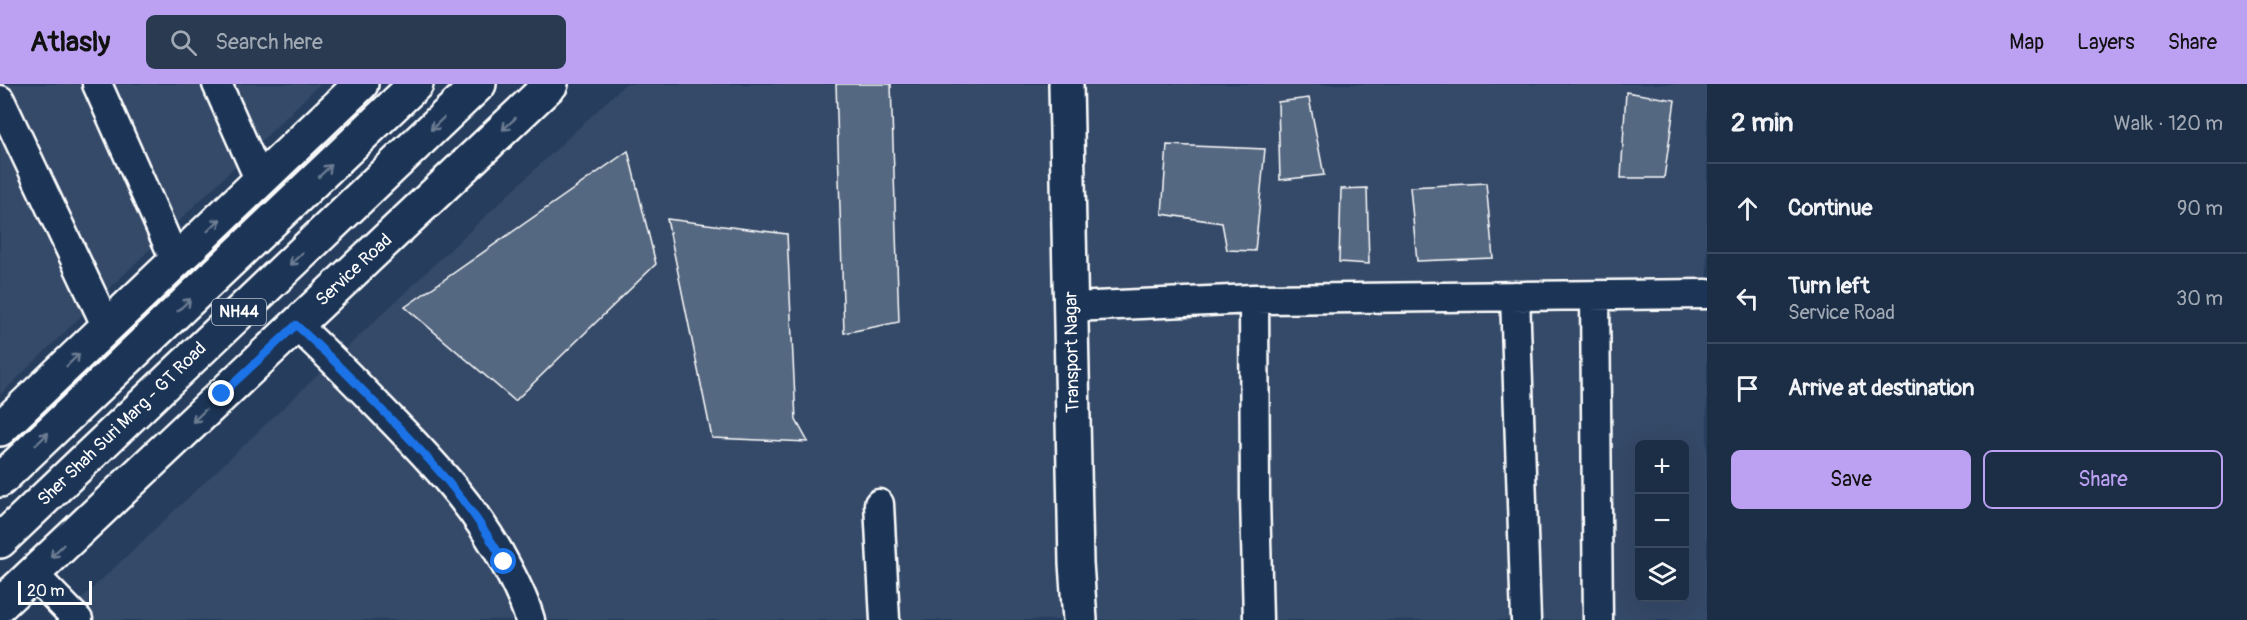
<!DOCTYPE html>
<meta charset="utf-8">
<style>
body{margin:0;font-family:Pangolin,sans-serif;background:#293a51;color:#f1f3f6}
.controls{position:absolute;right:18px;bottom:18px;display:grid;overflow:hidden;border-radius:9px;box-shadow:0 6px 24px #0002}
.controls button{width:54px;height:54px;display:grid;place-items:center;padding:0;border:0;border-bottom:2px solid #3a4a5f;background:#1c2e46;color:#f1f3f6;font:30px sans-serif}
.scale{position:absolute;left:18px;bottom:15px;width:74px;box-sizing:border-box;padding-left:6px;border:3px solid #fff;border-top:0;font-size:16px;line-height:21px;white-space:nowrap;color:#fff;-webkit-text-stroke:4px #1d3557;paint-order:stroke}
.stop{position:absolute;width:18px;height:18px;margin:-14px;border:4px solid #1a73e8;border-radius:50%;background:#fff}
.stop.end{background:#1a73e8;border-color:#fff;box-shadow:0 2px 6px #0008}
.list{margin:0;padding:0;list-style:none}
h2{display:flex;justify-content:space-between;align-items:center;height:78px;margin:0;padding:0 24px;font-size:26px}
h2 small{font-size:20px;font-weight:400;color:#a0a8b3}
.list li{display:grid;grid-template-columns:39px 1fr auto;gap:18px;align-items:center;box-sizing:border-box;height:90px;padding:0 24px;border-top:2px solid #3a4a5f}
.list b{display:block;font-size:22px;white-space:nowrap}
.list p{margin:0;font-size:20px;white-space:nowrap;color:#a0a8b3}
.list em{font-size:20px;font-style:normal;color:#a0a8b3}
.actions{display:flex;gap:12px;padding:18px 24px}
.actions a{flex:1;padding:14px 0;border:2px solid #bca0f2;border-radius:9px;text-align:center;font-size:21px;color:#bca0f2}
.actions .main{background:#bca0f2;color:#111}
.icon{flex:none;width:33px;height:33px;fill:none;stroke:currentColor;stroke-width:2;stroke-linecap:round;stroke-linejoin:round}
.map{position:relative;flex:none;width:1707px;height:536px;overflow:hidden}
header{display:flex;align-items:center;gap:36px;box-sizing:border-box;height:84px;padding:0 30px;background:#bca0f2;color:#111}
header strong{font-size:28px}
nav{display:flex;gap:33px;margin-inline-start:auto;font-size:21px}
.search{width:420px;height:54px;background:#293a51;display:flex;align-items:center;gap:15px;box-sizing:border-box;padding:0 21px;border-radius:9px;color:#a0a8b3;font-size:22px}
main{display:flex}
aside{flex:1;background:#1c2e46}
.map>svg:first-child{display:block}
.built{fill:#344a68;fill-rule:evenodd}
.building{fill:#556781;stroke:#fff;stroke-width:1.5}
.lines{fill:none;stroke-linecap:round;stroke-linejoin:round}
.street-casing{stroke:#fff;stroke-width:33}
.secondary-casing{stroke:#fff;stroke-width:38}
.primary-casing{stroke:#fff;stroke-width:38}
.highway-casing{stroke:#fff;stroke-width:38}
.street{stroke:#1d3557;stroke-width:28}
.secondary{stroke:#1d3557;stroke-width:33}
.primary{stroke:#1d3557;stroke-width:33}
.highway{stroke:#1d3557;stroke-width:33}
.oneway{stroke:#6c7c92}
.route{stroke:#1a73e8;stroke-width:8}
.labels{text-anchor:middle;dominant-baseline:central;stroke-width:4.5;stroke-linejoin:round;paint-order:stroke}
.shield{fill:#1d3557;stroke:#bbc2cd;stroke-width:1.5}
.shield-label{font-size:16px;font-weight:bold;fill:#fff}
.street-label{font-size:18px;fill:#fff;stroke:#1d3557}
</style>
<header>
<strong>Atlasly</strong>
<div class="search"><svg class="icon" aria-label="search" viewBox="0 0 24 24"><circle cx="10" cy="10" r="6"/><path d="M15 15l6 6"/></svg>Search here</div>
<nav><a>Map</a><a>Layers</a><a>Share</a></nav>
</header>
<main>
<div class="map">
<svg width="1707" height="536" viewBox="0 0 1707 536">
<rect width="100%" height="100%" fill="#263d5e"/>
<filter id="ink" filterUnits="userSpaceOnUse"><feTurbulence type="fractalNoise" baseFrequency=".0167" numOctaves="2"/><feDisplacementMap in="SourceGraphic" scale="12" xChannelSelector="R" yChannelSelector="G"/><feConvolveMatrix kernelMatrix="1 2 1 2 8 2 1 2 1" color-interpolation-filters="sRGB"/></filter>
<g filter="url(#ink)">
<!-- built -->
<path class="built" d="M 0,0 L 320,0 L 0,311 Z
M 625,0 L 1707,0 L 1707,536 L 59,536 ZM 1640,360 L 1684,360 L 1684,514 L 1640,514 Z"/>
<!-- building -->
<path class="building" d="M 836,0 L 891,0 L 899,238 L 844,249 Z
M 1626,8 L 1675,16 L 1664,94 L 1621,94 Z
M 1309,14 L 1324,91 L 1280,96 L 1278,18 Z
M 1167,61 L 1265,65 L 1255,167 L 1227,166 L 1222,139 L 1162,130 Z
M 628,67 L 656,180 L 515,317 L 405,223 Z
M 1486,99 L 1493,174 L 1417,177 L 1410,103 Z
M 1367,104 L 1369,180 L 1339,178 L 1341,105 Z
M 667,135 L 787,150 L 796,336 L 808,358 L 712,354 Z"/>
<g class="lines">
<defs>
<path id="street" d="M 97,0 L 176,178
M 217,0 L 260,97
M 0,16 L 107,243
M 1515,212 L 1526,536
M 1595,212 L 1598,536
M 1254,215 L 1255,412 L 1258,536
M 1072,223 L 1254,215 L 1707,210
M 296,241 C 326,268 355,298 384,328 C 431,376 477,424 508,485 C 517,502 525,518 530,536
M 879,420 L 885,536
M 33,490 L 78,536"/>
<path id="secondary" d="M 1066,0 L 1076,479 L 1080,536"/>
<path id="primary" d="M 0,345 L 361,0
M 0,521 L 551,0"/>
<path id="highway" d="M 0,396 L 416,0
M 0,457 L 479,0"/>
</defs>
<!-- street casing -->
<use href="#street" class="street-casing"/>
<!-- secondary casing -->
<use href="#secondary" class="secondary-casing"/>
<!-- primary casing -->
<use href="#primary" class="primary-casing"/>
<!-- highway casing -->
<use href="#highway" class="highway-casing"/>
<!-- street -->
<use href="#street" class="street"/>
<!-- secondary -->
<use href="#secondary" class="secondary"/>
<!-- primary -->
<use href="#primary" class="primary"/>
<!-- highway -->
<use href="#highway" class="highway"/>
</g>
<!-- one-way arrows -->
<defs><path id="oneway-shaft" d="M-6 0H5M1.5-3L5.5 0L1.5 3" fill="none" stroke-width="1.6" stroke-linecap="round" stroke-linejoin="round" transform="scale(1.5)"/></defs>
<g class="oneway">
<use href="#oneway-shaft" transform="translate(437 40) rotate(136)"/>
<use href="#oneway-shaft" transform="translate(509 40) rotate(137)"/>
<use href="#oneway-shaft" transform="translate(325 87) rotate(-44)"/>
<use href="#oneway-shaft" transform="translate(214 141) rotate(-44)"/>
<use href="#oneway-shaft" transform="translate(296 175) rotate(136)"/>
<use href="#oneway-shaft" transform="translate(184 221) rotate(-44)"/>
<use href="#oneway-shaft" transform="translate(73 276) rotate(-44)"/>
<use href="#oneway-shaft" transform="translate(199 332) rotate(136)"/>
<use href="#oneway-shaft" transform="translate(42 355) rotate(-44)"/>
<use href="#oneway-shaft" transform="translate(57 467) rotate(136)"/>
</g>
</g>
<g class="lines" filter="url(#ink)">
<!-- route -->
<path class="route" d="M 222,310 L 296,241 C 325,267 353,296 381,325 C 429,374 469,417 504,478"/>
</g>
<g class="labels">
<!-- shield labels -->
<rect class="shield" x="212" y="215" width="54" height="26" rx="4.5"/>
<g class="shield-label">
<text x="239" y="228">NH44</text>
</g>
<!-- street labels -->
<g class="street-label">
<text transform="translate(354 186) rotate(-43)">Service Road</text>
<text transform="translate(1072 268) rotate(-91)">Transport Nagar</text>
<text transform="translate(122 340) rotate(-44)">Sher Shah Suri Marg - GT Road</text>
</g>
</g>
</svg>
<div class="controls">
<button>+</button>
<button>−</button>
<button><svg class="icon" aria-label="layers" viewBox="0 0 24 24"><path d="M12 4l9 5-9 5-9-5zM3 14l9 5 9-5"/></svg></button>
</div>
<div class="scale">20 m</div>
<div class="stop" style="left:504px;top:478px"></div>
<div class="stop end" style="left:222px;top:310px"></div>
</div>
<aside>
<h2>2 min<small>Walk · 120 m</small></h2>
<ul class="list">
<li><svg class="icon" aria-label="ahead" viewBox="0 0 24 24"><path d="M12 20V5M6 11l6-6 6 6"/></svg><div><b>Continue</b></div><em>90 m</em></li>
<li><svg class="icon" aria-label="left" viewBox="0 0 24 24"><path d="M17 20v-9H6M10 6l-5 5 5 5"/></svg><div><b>Turn left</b><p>Service Road</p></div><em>30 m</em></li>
<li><svg class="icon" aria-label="arrive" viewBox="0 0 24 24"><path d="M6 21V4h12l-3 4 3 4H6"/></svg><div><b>Arrive at destination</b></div></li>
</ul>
<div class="actions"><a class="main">Save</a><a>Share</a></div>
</aside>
</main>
